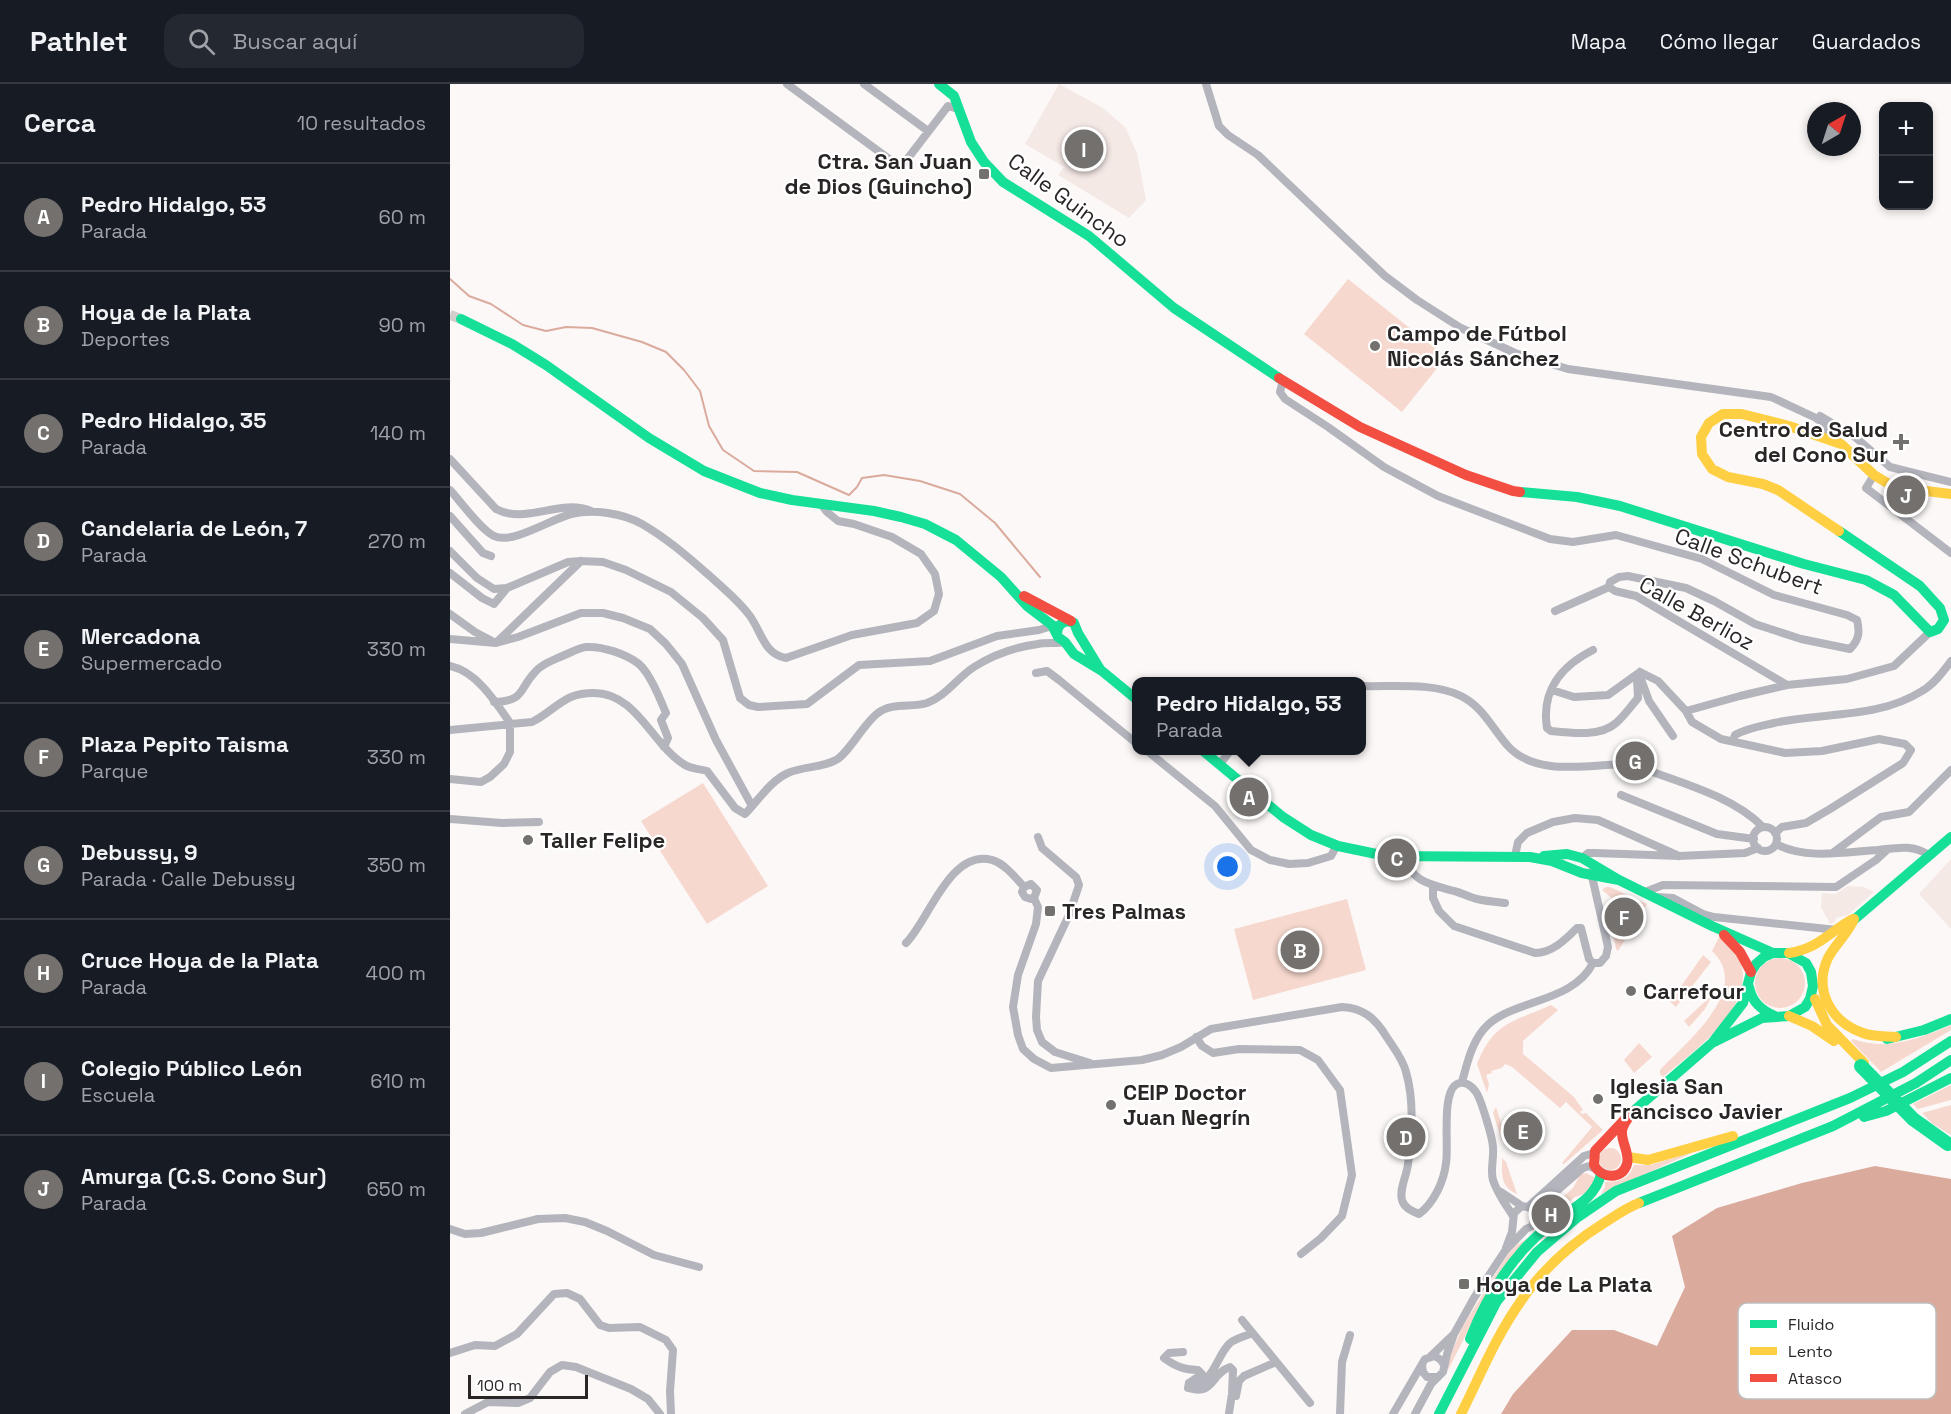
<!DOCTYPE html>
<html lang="es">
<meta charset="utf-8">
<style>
body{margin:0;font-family:"Space Grotesk",sans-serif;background:#242831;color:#f1f3f6}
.controls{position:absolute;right:18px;top:18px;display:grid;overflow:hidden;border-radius:12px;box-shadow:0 3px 9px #0003}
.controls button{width:54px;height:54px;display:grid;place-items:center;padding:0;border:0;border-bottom:2px solid #363941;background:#171b24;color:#f1f3f6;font:30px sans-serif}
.compass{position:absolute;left:1357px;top:18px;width:54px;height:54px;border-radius:50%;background:#171b24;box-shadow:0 3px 9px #0003;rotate:39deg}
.scale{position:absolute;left:18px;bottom:15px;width:120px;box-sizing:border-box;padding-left:6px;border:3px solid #292625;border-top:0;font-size:16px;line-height:21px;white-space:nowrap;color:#292625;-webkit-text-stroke:4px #fff;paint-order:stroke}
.you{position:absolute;left:778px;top:783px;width:21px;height:21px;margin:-15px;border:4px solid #fff;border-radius:50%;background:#1a73e8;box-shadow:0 0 0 9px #1a73e833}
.badge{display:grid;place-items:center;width:39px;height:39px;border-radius:50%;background:#73706e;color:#fff;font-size:20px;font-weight:700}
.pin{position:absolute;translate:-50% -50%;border:3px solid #fff;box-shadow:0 2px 6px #0006}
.popup{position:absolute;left:682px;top:593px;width:234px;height:78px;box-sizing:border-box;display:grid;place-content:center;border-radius:12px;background:#171b24;filter:drop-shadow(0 2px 4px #0005);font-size:20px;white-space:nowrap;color:#9ea1a6}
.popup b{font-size:22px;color:#f1f3f6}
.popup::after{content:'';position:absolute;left:50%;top:100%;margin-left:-12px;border:12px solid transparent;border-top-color:#171b24}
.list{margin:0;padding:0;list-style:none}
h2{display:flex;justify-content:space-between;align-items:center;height:78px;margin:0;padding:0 24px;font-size:26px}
h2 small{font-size:20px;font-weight:400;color:#9ea1a6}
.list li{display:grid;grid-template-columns:39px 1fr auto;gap:18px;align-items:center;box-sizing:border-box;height:108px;padding:0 24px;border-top:2px solid #363941}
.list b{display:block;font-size:22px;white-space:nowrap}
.list p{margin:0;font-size:20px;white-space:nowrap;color:#9ea1a6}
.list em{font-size:20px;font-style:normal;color:#9ea1a6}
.icon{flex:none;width:33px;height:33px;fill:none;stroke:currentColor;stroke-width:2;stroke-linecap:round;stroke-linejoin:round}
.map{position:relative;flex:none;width:1501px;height:1330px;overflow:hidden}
header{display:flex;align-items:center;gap:36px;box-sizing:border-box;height:84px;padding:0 30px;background:#171b24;border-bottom:2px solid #363941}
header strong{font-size:28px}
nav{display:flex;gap:33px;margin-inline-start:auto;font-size:21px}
.search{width:420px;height:54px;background:#242831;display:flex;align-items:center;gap:15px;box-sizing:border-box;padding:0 21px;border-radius:18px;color:#9ea1a6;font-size:22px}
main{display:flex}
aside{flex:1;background:#171b24}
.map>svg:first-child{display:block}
.built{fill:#f5e9e6}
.green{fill:#f6d8ce}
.water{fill:#daab9d}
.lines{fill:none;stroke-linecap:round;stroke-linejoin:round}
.stream{stroke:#daab9d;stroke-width:2}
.secondary-tunnel{stroke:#d2cecd;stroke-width:10;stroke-dasharray:10 5;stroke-linecap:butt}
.street{stroke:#b3b4bc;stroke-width:8}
.fast{stroke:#16e098;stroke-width:10}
.slow{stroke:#ffcf43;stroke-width:10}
.jam{stroke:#f24e42;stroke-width:10}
.fast-bridge{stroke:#16e098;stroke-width:14}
.poi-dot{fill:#73706e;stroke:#fff;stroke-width:2}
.labels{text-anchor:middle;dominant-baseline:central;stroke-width:4.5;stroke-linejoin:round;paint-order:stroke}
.poi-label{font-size:22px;font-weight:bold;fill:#292625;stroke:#fff;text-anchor:start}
.street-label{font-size:22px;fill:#292625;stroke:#fff}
.key{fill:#fff;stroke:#bfbebe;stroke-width:1.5}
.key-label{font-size:16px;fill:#292625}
</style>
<header>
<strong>Pathlet</strong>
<div class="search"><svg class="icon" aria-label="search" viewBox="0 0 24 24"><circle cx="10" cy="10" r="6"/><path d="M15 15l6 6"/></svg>Buscar aquí</div>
<nav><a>Mapa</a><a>Cómo llegar</a><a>Guardados</a></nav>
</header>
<main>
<aside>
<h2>Cerca<small>10 resultados</small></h2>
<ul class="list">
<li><span class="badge">A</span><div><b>Pedro Hidalgo, 53</b><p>Parada</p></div><em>60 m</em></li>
<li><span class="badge">B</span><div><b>Hoya de la Plata</b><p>Deportes</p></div><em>90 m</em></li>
<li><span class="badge">C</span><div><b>Pedro Hidalgo, 35</b><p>Parada</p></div><em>140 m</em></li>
<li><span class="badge">D</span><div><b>Candelaria de León, 7</b><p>Parada</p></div><em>270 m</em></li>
<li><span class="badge">E</span><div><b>Mercadona</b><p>Supermercado</p></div><em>330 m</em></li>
<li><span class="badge">F</span><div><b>Plaza Pepito Taisma</b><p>Parque</p></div><em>330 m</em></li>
<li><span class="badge">G</span><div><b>Debussy, 9</b><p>Parada · Calle Debussy</p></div><em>350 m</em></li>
<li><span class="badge">H</span><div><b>Cruce Hoya de la Plata</b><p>Parada</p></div><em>400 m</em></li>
<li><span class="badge">I</span><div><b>Colegio Público León</b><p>Escuela</p></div><em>610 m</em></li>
<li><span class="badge">J</span><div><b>Amurga (C.S. Cono Sur)</b><p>Parada</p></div><em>650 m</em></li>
</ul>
</aside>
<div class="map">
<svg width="1501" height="1330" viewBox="0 0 1501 1330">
<rect width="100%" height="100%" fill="#fcf8f7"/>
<!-- built -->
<path class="built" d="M 609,0 L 653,24 L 675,43 L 687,69 L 696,116 L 679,134 L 608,91 L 614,83 L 575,60 Z
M 1501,775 L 1501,845 L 1469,810 Z
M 1398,802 L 1414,803 L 1424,808 L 1398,831 L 1386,834 L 1385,838 L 1380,840 L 1371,823 L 1372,809 L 1385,810 Z"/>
<!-- green -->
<path class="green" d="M 898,195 L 996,273 L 952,328 L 854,250 Z
M 253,699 L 318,802 L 257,840 L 191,737 Z
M 1156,803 L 1160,803 L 1197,820 L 1168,867 L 1166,865 L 1162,843 L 1156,828 L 1170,821 L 1152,806 Z
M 897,815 L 916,886 L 803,916 L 784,845 Z
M 1269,853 C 1276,860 1286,868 1290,877 C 1307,924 1243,967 1213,993 L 1210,990 L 1210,986 C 1236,958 1303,906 1262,867 Z
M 1253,871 L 1261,878 L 1226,923 L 1220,918 Z
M1305 899a25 25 0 1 1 50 0a25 25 0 1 1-50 0Z
M 1263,910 L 1255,925 L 1239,943 L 1234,937 Z
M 1101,921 L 1108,926 L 1073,957 L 1073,970 L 1124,1013 L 1133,1026 L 1130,1028 L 1132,1030 L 1136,1029 L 1153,1046 L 1114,1080 L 1112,1079 L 1142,1043 L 1116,1018 L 1110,1024 L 1062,983 L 1055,980 L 1052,984 L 1041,987 L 1042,989 L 1036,991 L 1039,1000 L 1037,1009 L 1027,980 C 1044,937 1064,938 1101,921 Z
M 1501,941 L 1501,946 L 1431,988 L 1401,957 L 1403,955 C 1437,967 1469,955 1501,941 Z
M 1189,959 L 1202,973 L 1184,989 L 1174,976 Z
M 1501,1001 L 1501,1016 L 1468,1025 L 1463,1020 Z
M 1501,1021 L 1501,1051 L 1483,1040 L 1472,1029 Z
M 1046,1023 L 1056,1054 L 1052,1057 L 1043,1029 Z
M1149 1075a11 11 0 1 1 22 0a11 11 0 1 1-22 0Z
M 1246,1067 L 1151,1110 L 1155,1103 L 1155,1098 C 1170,1098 1179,1095 1184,1081 L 1201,1081 Z
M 1052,1074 L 1056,1078 L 1067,1110 C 1050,1103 1052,1090 1052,1074 Z
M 1136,1089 L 1144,1093 L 1145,1097 L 1143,1105 L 1136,1109 L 1125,1113 L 1099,1133 L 1092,1145 L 1057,1182 L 1033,1217 L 998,1286 L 998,1276 L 1013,1242 L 1058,1170 L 1067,1161 L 1090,1146 L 1097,1127 L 1123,1104 L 1130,1091 Z"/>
<!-- water -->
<path class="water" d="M 1425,1082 L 1501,1095 L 1501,1330 L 1051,1330 L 1063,1310 L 1122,1246 L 1164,1246 L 1207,1262 L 1235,1203 L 1222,1152 L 1267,1124 L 1352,1099 Z"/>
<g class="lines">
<!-- stream -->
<path class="stream" d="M 0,195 L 19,212 L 41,220 L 73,241 L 96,247 L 116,243 L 142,244 L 192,258 L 216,268 L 234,286 L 250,307 L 259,342 L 273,366 L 304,387 L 347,388 L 399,411 L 407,403 L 412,394 L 434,391 L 470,397 L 510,410 L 545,439 L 590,493"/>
<!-- secondary-tunnel -->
<path class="secondary-tunnel" d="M 0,231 L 11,235"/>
<!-- street -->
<path class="street" d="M 337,0 L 446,80 L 455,78 L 498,22 L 508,25
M 414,0 L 478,47
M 756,0 L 769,42 L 778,51 L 808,71 L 935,192 L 967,216 L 1011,244 L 1065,269 L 1118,285 L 1321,313 L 1366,334 L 1375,341 L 1389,358
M 833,296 L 830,308 L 835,315 L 878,343 L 934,383 L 988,412 L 1100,455 L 1123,458 L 1166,451 L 1252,475 L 1324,511 L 1397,531 L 1407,536 C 1410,548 1409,556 1400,565 L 1351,555 L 1305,540 L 1264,517 L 1236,504 L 1178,492 L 1169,493 L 1160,498 L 1159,503
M 1370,332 L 1405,353 L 1440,383 L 1501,398
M 1356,345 L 1383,348
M 0,375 L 46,425 C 76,441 110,414 141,427
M 1424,391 L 1416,404 L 1501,469
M 0,406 C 11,418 31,446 44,452 C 62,461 101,435 121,430 C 144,425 172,429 192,440 C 218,455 239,474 261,493 C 274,505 289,517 300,532 C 312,549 314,570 336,574 L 402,551 L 467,539 L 484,527 L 489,510 L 485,490 L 471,470 L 442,453 L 404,440 L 388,437 L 377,428 L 371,420
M 0,432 L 33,469 L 41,472
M 0,467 L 27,494 L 44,505 L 57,504 L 118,478 L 131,477 L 153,478 L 176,486 L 221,508 L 253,534 L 273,556 L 290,614 L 299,621 L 308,623 L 357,620 L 409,581 L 480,577 L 547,552 L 589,546 L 605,541
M 0,489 L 32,514 L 44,520 L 57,504
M 1159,503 L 1165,507 L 1186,512 L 1337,601
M 1105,527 L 1159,503
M 0,530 L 25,548 L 42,557
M 0,555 L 46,559 L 68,553 L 131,529 L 153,529 L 173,534 L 200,545 L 216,560 L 232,580 L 266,656 L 302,722
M 47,558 L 131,477
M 1143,566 C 1111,582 1091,607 1097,644 L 1101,647 C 1120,649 1151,653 1166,639 C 1174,632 1181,622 1188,614 L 1187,595 L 1190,588
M 0,582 C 27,588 45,617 60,639
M 1190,588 L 1208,597 L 1236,627 L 1242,638 L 1271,655 L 1335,669 L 1372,667 L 1429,655 L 1455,660 L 1461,666 L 1453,679 L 1380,725 L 1356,739 L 1332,743 L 1325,749
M 586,589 L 597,587 L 609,596 L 686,659
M 1191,595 L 1199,617 L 1223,652
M 912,602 C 941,603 984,598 1011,612 C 1033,623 1042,644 1057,661 C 1084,693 1139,681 1175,680 L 1186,682 C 1228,698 1281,711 1313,743
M 1102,606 L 1124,613 L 1158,611 L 1190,588
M 44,618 C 76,617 68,605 86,587 C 92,580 101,577 110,573 C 118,570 128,564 136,563 C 153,562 176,570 189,580 C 201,591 210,615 216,629 L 211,636 L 218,654 L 214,663
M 1236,627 L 1290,612 L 1337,601 L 1397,595 L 1444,582 L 1480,548
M 0,646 L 82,638 C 97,631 107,619 121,613 C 128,610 136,609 144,609 C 187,609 202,661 235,681 C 242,685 250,685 257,687 L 285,724 L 295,730 C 308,717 320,697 338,689 C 353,682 372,684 386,676 C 398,670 414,639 428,629 C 442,618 462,624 477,619 C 496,612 507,594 524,583 C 543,571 565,563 588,560 C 597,558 606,560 615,558
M 1283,657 L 1285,651 C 1297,644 1311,642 1324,639 C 1373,628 1428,635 1472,607 C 1484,600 1493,588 1501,577
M 696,666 L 765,722 L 801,766 L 820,776 L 839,780 L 858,779 L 881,772 L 887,761
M 769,681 L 781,666
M 0,695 L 31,698 L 40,693 L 54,680 L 60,668 L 60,639
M 1171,711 L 1267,750 L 1304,755
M 0,735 L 52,739 L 89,738
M1303 755a12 12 0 1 1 24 0a12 12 0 1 1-24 0Z
M 588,753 L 592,764 L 626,793 L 629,801 L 619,831 L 588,897 L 586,933 L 587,946 L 592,958 L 605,968 L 640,979
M 1326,760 C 1356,776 1395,768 1428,766 C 1445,764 1464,760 1478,771
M 1384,768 L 1431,733 L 1459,728 L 1501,686
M 953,772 C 963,799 980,800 1004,807 C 1012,809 1019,813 1027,815 C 1036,817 1046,818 1055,819
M 1065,772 L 1068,758 L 1077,749 L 1103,738 L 1125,734 L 1148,736 L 1229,772
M 1132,774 L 1138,769 L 1145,769 L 1229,772 L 1295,769 L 1308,764
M 983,802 L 983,814 L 989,827 L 1004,842 L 1085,869 C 1102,869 1115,856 1127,844 L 1131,844 L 1139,875 L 1143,879 L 1150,879 L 1156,872 L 1158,863 L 1141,788
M 574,803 L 581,800 L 587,806 L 584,814 L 588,823 L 586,840 L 568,891 L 563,923 L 568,951 L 573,965 L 584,975 L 601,984 L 692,976 L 712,971 L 731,963 L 761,945 L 892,923 C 913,924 925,934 936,952 C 943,963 953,975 956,988 C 964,1015 962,1052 958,1080 C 957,1091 949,1105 952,1116 C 954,1124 962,1127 969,1130 C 984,1119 994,1097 996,1079 C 999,1062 991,1008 1007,1000 C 1014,996 1022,1002 1026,1008 C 1031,1015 1043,1055 1043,1064 C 1044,1075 1040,1086 1043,1096 C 1047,1109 1056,1121 1063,1132
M 1195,808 L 1213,801 L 1386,803 L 1426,776 L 1438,765
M 1207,813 L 1223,814 L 1253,830 L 1264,833 L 1387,846
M 456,859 C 478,838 500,764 542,776 C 554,779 566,794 574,803 L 572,808 L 575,813 L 581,815 L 584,814
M 746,953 L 752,962 L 763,969 L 789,965 L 850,966 L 868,976 L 890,1006 L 902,1091 L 892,1132 L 871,1154 L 851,1170
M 1012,998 C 1017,980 1021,961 1033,946 C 1057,915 1122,921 1143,879
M 1051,1108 L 1072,1122
M 1078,1123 L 1134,1072 L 1144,1069
M 0,1145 L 15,1150 L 31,1149 L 88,1135 L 115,1134 L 135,1138 L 157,1147 L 204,1171 L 249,1183
M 1056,1164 L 1062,1148 L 1064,1129 L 1072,1122 L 1081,1124
M 792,1236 L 860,1319
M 733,1268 L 719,1269 L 714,1274 C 725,1282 734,1286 748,1286 L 752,1290 L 739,1299
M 0,1269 L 25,1261 L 45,1262 L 67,1250 L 104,1210 L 117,1209 L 130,1215 L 150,1241 L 159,1244 L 190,1243 L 216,1256 L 223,1266 L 220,1307 L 221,1330
M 981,1272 L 1003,1251
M 972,1281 L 973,1288 L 977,1293 L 988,1293
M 739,1299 L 738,1304 C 765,1312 761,1289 780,1283 L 783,1286 L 782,1310 L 779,1329
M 739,1299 C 764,1303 765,1273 780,1259 C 785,1255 796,1252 802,1249
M 786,1312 L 789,1297 L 794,1292 L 826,1278
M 15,1330 L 38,1318 L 68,1319 L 80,1314 L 100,1288 L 112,1281 L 126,1283 L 181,1305 L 198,1315 L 210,1330
M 890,1330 L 892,1278 L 900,1251
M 943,1330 L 975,1275 L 985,1272 L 991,1276 L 994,1281
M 965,1330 L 981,1300 L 993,1288 L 997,1270 L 1004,1250 L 1024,1214 L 1055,1167 L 1076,1145 L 1082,1142 L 1093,1119 L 1133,1084 L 1139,1082 L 1147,1086"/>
<!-- fast -->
<path class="fast" d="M 489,0 L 504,12 L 521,58 L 534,78 L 553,98 L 639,152 L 724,224 L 829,294
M 11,235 L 62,260 L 96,281 L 199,354 L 254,387 L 310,409 L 342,416 L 424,427 L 451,433 L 475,440 L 506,456 L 551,493 L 577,522 L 602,541 L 608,553 L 615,558 L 624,570 L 652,587 L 686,615
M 1070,408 L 1127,413 L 1170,422 L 1354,480 L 1416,496 L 1444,511 L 1480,548 L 1488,545 L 1494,536 L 1490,524 L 1470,502 L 1389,447
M 607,551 C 607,540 614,535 624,539 L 628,549 L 650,585
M 752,666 L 833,733 L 861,751 L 888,762 L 936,772 L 1080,773 L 1102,777 L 1132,789 L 1169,796
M 1094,772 L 1117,770 L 1132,774 L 1169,796 L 1262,842 L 1323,869
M 1399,840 L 1501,753
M 1299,903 C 1302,918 1311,926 1325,932
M 1437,955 L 1474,946 L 1501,935
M 1179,1031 L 1262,959 L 1293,919 L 1301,888 L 1306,880 L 1314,873 L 1323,869 L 1338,869 L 1356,879 L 1361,888 L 1363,902 L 1360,915 L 1355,923 L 1339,932 L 1312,934 L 1262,959
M 1414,1033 L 1436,1027 L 1501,994
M 1189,1119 L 1383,1042 L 1466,999 L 1501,976
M 1020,1255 C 1033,1221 1050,1192 1074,1165 C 1083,1156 1091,1147 1101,1140 C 1120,1126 1147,1114 1151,1089
M 989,1330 L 1047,1217 L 1087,1168 L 1128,1133 L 1166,1107 L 1400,1014 L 1453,988 L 1501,957"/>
<!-- slow -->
<path class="slow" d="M 1389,447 L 1328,406 L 1313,400 L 1278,393 L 1262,385 L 1252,370 L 1251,353 L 1259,339 L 1273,330 L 1292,330 L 1339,342 L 1391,360 L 1424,391 L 1444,403 L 1501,410
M 1404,835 C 1398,850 1385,860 1378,874 C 1363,906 1381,938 1413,949 C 1423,953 1435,952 1446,953
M 1339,869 C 1368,865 1379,848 1403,835
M 1365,915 L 1377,941 L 1414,979
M 1339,932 L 1362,942 L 1384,957
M 1178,1073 L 1198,1076 L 1283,1052
M 1011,1330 C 1030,1292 1046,1252 1071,1217 C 1092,1186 1122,1159 1154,1139 C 1165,1132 1176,1124 1189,1119"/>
<!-- jam -->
<path class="jam" d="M 829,294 L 910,343 L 1016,391 L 1063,407 L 1070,408
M 574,512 L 621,537
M 1274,851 L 1290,868 L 1301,888
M 1179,1031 L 1145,1067 L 1144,1081 C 1151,1094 1172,1097 1177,1080 C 1180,1069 1171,1058 1172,1047 C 1173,1039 1179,1033 1184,1027"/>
<!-- fast-bridge -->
<path class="fast-bridge" d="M 1411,982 L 1463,1035 L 1498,1060"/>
</g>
<!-- markers -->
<g class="poi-dot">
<rect x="528" y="84" width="12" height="12" rx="3"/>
<circle cx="925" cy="262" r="6"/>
<path d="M1448 349h6v6h6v6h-6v6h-6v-6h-6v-6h6z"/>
<circle cx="78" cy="756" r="6"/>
<rect x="594" y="821" width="12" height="12" rx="3"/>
<circle cx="1181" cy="907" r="6"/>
<circle cx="1148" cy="1015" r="6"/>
<circle cx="661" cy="1021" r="6"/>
<rect x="1008" y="1194" width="12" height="12" rx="3"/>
</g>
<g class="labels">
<!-- poi labels -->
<g class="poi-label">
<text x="522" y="77" text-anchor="end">Ctra. San Juan<tspan x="522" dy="25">de Dios (Guincho)</tspan></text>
<text x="937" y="249">Campo de Fútbol<tspan x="937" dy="25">Nicolás Sánchez</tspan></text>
<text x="1438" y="345" text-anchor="end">Centro de Salud<tspan x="1438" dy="25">del Cono Sur</tspan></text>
<text x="90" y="756">Taller Felipe</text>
<text x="612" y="827">Tres Palmas</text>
<text x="1193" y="907">Carrefour</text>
<text x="1160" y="1002">Iglesia San<tspan x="1160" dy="25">Francisco Javier</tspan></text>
<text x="673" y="1008">CEIP Doctor<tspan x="673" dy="25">Juan Negrín</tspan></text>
<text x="1026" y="1200">Hoya de La Plata</text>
</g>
<!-- street labels -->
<g class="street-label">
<text transform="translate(619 116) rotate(36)">Calle Guincho</text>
<text transform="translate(1299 477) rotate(20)">Calle Schubert</text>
<text transform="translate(1247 529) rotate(29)">Calle Berlioz</text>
</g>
</g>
<!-- legend -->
<rect x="1288" y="1219" width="198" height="96" rx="9" class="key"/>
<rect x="1300" y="1236" width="27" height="8" fill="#16e098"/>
<rect x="1300" y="1263" width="27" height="8" fill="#ffcf43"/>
<rect x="1300" y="1290" width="27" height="8" fill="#f24e42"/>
<g class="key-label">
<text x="1338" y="1246">Fluido</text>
<text x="1338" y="1273">Lento</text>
<text x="1338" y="1300">Atasco</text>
</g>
</svg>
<div class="controls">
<button>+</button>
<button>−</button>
</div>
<svg class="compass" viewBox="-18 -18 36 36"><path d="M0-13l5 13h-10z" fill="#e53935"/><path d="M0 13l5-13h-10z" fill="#9ea1a6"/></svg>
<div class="scale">100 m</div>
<div class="you"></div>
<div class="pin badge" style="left:799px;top:713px">A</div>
<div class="popup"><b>Pedro Hidalgo, 53</b>Parada</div>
<div class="pin badge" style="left:850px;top:866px">B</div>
<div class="pin badge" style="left:947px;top:774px">C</div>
<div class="pin badge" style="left:956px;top:1053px">D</div>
<div class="pin badge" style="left:1073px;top:1047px">E</div>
<div class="pin badge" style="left:1174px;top:833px">F</div>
<div class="pin badge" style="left:1185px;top:677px">G</div>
<div class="pin badge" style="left:1101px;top:1130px">H</div>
<div class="pin badge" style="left:634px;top:65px">I</div>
<div class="pin badge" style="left:1456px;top:411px">J</div>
</div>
</main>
